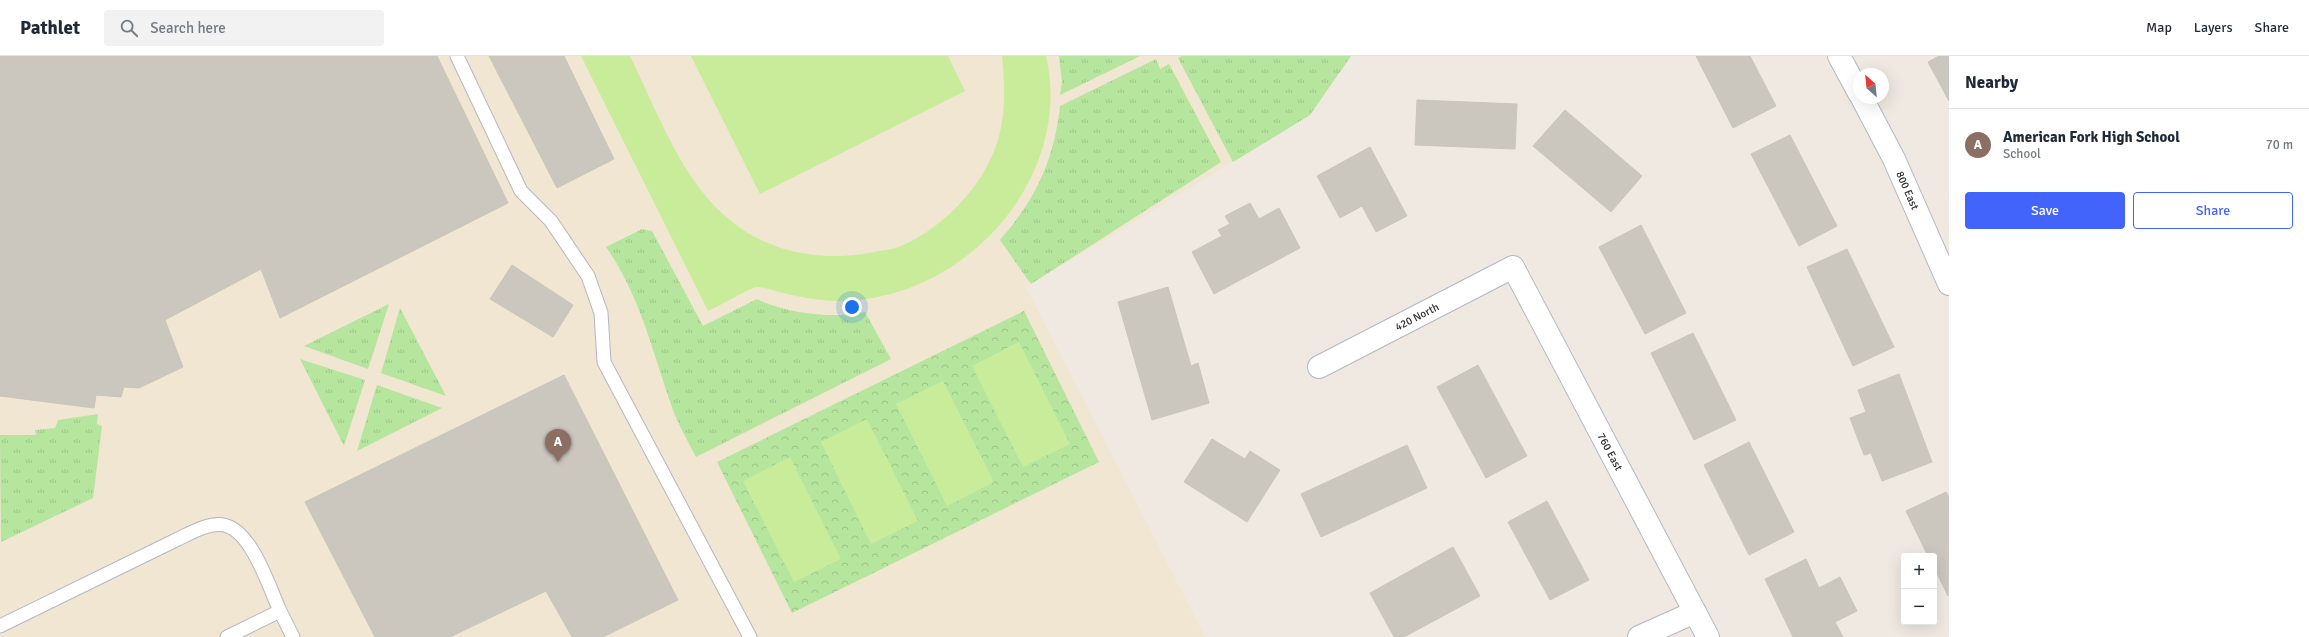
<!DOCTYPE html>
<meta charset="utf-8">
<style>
body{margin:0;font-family:Signika,sans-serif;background:#f2f2f3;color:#1f2937}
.controls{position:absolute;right:12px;bottom:12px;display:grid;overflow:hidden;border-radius:4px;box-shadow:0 4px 16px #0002}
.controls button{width:36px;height:36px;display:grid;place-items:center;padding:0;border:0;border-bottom:1px solid #e0e1e3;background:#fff;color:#1f2937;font:20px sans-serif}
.compass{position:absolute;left:1853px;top:12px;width:36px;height:36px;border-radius:50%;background:#fff;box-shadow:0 4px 16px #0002;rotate:333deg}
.you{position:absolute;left:852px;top:251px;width:14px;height:14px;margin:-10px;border:3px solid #fff;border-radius:50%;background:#1a73e8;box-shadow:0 0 0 6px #1a73e833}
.badge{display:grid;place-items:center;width:26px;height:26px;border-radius:50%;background:#4264fb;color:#fff;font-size:13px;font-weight:700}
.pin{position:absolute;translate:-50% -33px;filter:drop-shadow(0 1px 2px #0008)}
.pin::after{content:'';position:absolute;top:21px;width:14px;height:12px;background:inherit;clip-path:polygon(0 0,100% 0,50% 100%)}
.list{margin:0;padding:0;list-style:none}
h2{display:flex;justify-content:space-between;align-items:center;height:52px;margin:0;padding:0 16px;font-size:17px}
h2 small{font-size:13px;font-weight:400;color:#747a83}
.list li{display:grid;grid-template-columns:26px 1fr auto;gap:12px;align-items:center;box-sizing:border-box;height:72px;padding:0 16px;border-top:1px solid #e0e1e3}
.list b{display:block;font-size:15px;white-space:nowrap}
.list p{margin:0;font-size:13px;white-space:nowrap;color:#747a83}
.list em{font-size:13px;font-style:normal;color:#747a83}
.actions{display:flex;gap:8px;padding:12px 16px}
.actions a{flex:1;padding:9px 0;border:1px solid #4264fb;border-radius:4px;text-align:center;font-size:14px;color:#4264fb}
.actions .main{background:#4264fb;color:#fff}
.icon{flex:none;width:22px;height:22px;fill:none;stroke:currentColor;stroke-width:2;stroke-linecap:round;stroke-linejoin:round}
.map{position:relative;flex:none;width:1949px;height:581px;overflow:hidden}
header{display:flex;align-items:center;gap:24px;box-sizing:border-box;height:56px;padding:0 20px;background:#fff;border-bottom:1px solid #e0e1e3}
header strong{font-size:19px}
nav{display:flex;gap:22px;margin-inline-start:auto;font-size:14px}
.search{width:280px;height:36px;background:#f2f2f3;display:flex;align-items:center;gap:10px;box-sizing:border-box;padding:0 14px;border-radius:4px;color:#747a83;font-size:15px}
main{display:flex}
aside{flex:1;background:#fff}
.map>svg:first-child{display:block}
.education{fill:#f0e6d1}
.grass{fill:url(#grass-tufts)}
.forest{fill:url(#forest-crowns)}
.pitch{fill:#c9ec9a}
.building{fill:#cbc7bf;stroke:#cbc5ba}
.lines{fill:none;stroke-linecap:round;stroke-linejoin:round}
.service-casing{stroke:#b4b7c1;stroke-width:15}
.minor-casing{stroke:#b4b7c1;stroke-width:24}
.service{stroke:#fff;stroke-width:13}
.minor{stroke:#fff;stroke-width:22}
.labels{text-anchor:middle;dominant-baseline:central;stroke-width:3;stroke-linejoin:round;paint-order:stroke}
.street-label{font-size:11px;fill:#2e2e2e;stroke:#fff}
</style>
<header>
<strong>Pathlet</strong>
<div class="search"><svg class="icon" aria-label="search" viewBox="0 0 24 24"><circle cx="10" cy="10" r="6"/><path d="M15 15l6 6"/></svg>Search here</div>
<nav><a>Map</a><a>Layers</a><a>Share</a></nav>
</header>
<main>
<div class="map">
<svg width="1949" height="581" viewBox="0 0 1949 581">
<defs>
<pattern id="grass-tufts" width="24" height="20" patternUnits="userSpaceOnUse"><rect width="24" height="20" fill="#b6e59e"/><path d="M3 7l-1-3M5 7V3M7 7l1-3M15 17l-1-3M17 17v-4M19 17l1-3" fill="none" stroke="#9dc588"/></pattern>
<pattern id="forest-crowns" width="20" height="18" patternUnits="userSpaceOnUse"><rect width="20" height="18" fill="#b6e59e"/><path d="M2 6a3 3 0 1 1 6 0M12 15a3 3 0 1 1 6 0" fill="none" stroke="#9dc588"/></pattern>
</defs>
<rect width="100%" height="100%" fill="#efe9e1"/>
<!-- education -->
<path class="education" d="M 0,0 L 1351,0 L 1310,59 L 1026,231 L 1205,581 L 0,581 Z"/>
<!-- grass -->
<path class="grass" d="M 1059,0 L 1140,0 L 1060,39 L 1062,26 Z
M 1182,0 L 1351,0 L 1310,59 L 1233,106 L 1178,2 Z
M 1156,3 L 1160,13 L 1169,8 L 1221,106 L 1031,228 L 1000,184 C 1036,143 1054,104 1060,50 Z
M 642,173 L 652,175 L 703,270 L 757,243 C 778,254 816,260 841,259 C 849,259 857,257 865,256 L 891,303 L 696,401 C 688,385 679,370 673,354 C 653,298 641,241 606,191 Z
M 389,248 L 368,313 L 304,290 Z
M 400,252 L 446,340 L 381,317 Z
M 300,303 L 365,324 L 344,390 Z
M 377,329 L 442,352 L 357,395 Z
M 98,358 L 97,368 L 102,370 L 93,442 L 1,486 L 0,379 L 36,379 L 35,374 L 55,372 L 58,364 Z"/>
<!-- forest -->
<path class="forest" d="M 1024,255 L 1099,406 L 792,557 L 717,406 Z"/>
<!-- pitch -->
<path class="pitch" d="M 581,0 L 630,0 C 657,55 682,126 731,165 C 771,198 825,206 875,196 C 882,194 891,194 899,191 C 942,173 982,132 997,87 C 1006,59 1005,30 1002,0 L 1046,0 C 1073,117 974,232 859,244 C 834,247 811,243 787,238 C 778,236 766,231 757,231 C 749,232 718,251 708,255 Z
M 691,0 L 948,0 L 965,35 L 760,138 Z
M 1019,286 L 1070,388 L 1023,411 L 972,310 Z
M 943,325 L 994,426 L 947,450 L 896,348 Z
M 867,363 L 918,465 L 871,488 L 821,386 Z
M 790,401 L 841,503 L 794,526 L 743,425 Z"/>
<!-- building -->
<path class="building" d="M 0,0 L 437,0 L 508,147 L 280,262 L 261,213 L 165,264 L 183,311 L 139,332 L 124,331 L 121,341 L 96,339 L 94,352 L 0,340 Z
M 489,0 L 564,0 L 614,103 L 557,132 Z
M 1696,0 L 1750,0 L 1776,50 L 1733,72 Z
M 1939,0 L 1949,0 L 1949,45 L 1928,6 Z
M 1417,44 L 1517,48 L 1515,93 L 1415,89 Z
M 1565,54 L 1642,120 L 1611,156 L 1533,90 Z
M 1790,79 L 1837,170 L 1799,190 L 1751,98 Z
M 1370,91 L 1407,160 L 1376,176 L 1362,150 L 1340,162 L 1317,120 Z
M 1250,147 L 1259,163 L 1279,152 L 1300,192 L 1214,238 L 1192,196 L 1222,180 L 1218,174 L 1230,168 L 1225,160 Z
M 1641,169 L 1686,257 L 1645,278 L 1599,191 Z
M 1847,193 L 1894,291 L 1853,310 L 1807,211 Z
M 512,209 L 573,249 L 553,281 L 490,243 Z
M 1168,231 L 1191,310 L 1198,307 L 1209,347 L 1152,364 L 1118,246 Z
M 1693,277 L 1736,364 L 1694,384 L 1651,297 Z
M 1478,309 L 1527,400 L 1486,422 L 1437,331 Z
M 1899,318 L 1932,406 L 1882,425 L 1871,397 L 1864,399 L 1850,362 L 1866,356 L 1858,334 Z
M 564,319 L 678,544 L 603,581 L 572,581 L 546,535 L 450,581 L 375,581 L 305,446 Z
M 1212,383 L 1245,403 L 1250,395 L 1280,414 L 1247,466 L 1184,426 Z
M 1749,386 L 1794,476 L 1749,499 L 1704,409 Z
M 1407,389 L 1427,432 L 1321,481 L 1301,438 Z
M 1946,436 L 1949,441 L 1948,540 L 1934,511 L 1934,500 L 1928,500 L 1906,455 Z
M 1547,445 L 1589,524 L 1550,544 L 1508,466 Z
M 1453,491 L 1480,540 L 1404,581 L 1394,581 L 1370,537 Z
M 1806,503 L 1819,532 L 1840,521 L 1857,555 L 1835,566 L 1843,581 L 1793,581 L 1765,523 Z"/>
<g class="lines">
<defs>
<path id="service" d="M 457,0 L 521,135 L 551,165 L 588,220 L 601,257 L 604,306 L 750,581
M 0,570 L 178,483 C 191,477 209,466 224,469 C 252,475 269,531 280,555
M 227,581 L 280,555 L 293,581"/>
<g id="minor">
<path d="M 1839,0 L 1859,37"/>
<path id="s1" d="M 1862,42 L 1894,103 L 1949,228"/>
<path id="s2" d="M 1319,311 L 1513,211 L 1708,581"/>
<path d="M 1639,581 L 1695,556"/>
</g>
</defs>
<!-- service casing -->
<use href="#service" class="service-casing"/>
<!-- minor casing -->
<use href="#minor" class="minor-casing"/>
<!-- service -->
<use href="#service" class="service"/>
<!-- minor -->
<use href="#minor" class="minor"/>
</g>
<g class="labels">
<!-- street labels -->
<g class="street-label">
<text stroke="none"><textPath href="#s1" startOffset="103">800 East</textPath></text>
<text stroke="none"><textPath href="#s2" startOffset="110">420 North</textPath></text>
<text stroke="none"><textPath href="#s2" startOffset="427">760 East</textPath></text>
</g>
</g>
</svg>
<div class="controls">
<button>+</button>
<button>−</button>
</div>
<svg class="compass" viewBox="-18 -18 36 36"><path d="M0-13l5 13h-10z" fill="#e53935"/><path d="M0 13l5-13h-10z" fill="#747a83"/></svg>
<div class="you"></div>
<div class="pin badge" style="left:558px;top:406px;background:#8d6e63">A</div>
</div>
<aside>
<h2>Nearby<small></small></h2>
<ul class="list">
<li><span class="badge" style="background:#8d6e63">A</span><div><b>American Fork High School</b><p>School</p></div><em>70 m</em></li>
</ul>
<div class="actions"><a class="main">Save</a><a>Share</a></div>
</aside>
</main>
